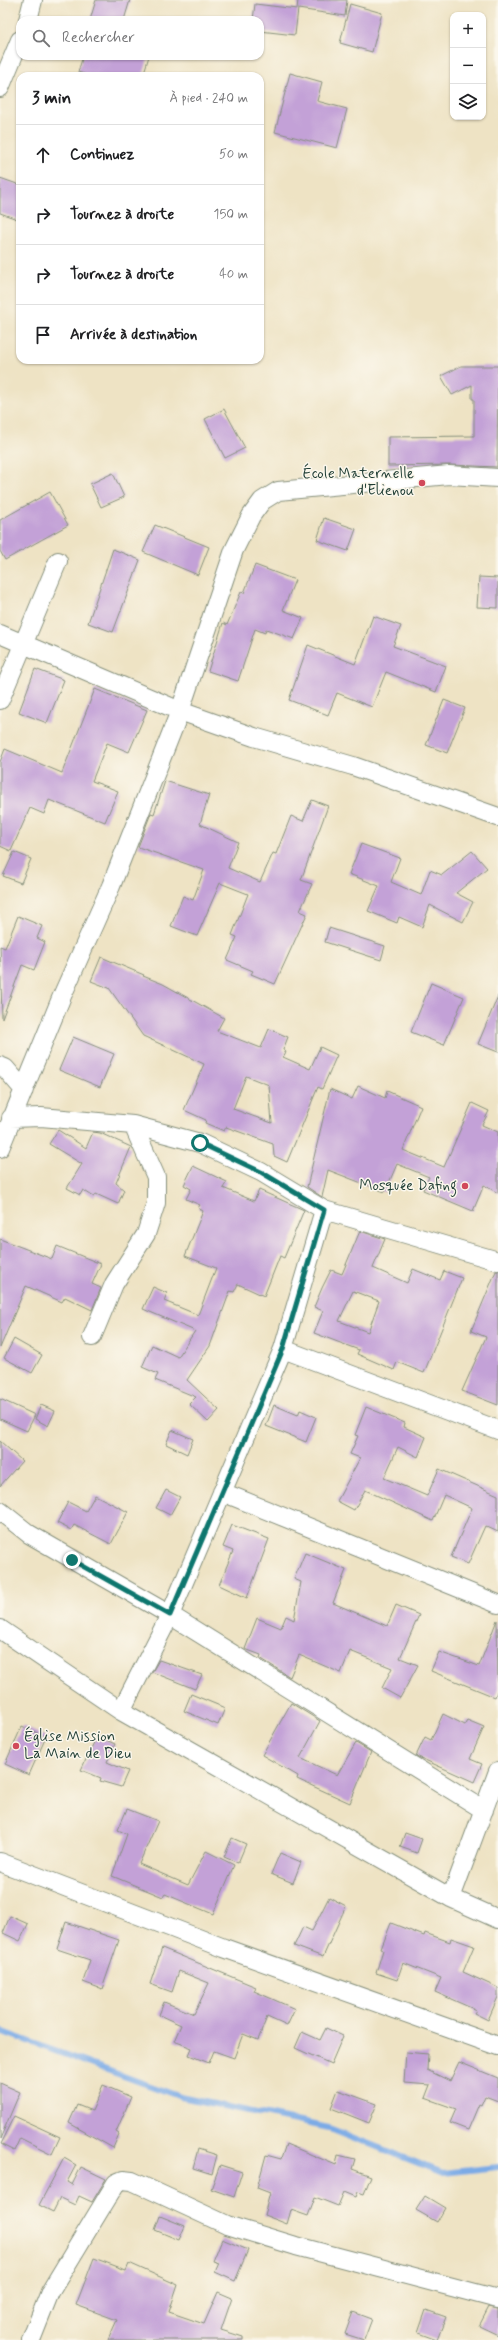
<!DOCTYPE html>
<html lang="fr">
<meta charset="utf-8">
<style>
body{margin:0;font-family:Mynerve,sans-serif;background:#f2f2f2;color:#202124}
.controls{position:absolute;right:12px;top:12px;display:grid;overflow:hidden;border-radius:8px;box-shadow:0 1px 3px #0004}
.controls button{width:36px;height:36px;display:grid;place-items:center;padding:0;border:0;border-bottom:1px solid #e0e0e0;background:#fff;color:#202124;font:20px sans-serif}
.stop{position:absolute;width:12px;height:12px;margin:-9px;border:3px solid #0f766e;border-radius:50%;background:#fff}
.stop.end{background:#0f766e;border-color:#fff;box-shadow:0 1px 4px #0008}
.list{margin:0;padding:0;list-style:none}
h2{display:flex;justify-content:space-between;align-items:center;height:52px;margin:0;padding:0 16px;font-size:17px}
h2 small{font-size:13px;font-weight:400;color:#757577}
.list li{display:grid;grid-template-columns:26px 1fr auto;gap:12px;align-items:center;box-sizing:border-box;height:60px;padding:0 16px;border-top:1px solid #e0e0e0}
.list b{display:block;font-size:15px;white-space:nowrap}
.list em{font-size:13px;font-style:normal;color:#757577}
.icon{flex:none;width:22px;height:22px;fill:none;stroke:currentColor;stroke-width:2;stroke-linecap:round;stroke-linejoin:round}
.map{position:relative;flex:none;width:498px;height:2340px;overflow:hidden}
.search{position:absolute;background:#fff;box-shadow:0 1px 3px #0004;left:16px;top:16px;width:248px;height:44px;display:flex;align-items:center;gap:10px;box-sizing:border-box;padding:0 14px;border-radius:12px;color:#757577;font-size:15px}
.panel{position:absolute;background:#fff;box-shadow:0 1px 3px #0004;left:16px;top:72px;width:248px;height:292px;border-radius:12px}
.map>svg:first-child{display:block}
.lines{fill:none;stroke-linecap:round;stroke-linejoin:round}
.stream{stroke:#7cabe6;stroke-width:6}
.building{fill:#c3a1d7;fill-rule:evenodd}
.street-casing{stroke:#86907c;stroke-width:20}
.street{stroke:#fff;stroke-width:18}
.route{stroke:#0f766e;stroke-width:5}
.poi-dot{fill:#d1495b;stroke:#fbf7ec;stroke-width:1.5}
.labels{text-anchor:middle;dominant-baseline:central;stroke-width:3;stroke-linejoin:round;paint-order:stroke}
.poi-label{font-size:15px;fill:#1f3d34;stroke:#fbf7ec;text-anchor:end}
</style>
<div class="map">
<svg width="498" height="2340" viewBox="0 0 498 2340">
<rect width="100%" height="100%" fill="#fbf7ec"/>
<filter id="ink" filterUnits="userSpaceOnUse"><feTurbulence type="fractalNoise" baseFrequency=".025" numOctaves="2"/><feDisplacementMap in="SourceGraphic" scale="8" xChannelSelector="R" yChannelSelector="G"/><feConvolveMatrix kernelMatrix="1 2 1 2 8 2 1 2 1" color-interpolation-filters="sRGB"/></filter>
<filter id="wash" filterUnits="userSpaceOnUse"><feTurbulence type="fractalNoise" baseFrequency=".012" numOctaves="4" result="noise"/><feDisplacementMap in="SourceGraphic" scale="16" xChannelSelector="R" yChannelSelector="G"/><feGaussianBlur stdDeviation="0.9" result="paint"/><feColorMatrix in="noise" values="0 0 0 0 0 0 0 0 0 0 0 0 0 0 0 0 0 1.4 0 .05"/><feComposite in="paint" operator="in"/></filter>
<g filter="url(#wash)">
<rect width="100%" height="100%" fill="#eee3c4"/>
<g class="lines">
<!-- stream -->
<path class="stream" d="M 0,2031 L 181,2097 L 329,2128 L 443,2173 L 498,2167"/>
</g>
<g id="blocks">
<!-- building -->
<path class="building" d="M 96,0 L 130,0 L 124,20 L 90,20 Z
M 298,0 L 347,0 L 345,16 L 298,9 L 295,35 L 260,31 L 260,20 L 253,20 L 255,4 L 297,9 Z
M 350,4 L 382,13 L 372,52 L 340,43 Z
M 83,56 L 149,56 L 143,76 L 90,76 L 78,72 Z
M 290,73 L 322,82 L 317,101 L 347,109 L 337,148 L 275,132 Z
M 0,178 L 20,185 L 20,220 L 0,213 Z
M 461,366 L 498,366 L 497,467 L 450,465 L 388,466 L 388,437 L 474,436 L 474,399 L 472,399 L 472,385 L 452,395 L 441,376 Z
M 224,409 L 245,448 L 225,458 L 205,419 Z
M 113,473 L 124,497 L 101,507 L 90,484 Z
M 50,492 L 68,525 L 5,560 L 0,551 L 0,520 Z
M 324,518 L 356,529 L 348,551 L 317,540 Z
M 155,525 L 209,547 L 198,575 L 143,552 Z
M 113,549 L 140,560 L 113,632 L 88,623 Z
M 255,565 L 295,580 L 283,610 L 303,618 L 294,639 L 266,629 L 265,633 L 255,629 L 238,681 L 208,671 L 223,623 L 227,625 L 241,592 L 244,593 Z
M 479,577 L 498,578 L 498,608 L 477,607 Z
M 373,616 L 401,626 L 393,646 L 446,666 L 436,692 L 386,672 L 372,707 L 337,693 L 328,715 L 289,700 L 308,645 L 355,664 Z
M 35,669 L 64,680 L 47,723 L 19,712 Z
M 95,689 L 147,710 L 129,752 L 107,743 L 92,781 L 118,791 L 105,822 L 49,800 L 44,814 L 30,808 L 11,851 L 0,846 L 0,762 L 5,749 L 62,773 Z
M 444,700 L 465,708 L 447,753 L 426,745 Z
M 165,781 L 209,795 L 200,824 L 238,842 L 228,868 L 260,882 L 273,853 L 276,854 L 291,816 L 303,821 L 312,800 L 328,806 L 301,880 L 312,884 L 300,911 L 307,914 L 275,984 L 251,974 L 253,971 L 227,960 L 237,937 L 232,935 L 248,894 L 220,883 L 197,936 L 171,926 L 183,896 L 193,900 L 204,870 L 138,847 L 151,813 L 154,814 Z
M 361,844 L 400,858 L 391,882 L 421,895 L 430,870 L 442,875 L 472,851 L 487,868 L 456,893 L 473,902 L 463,922 L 430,905 L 422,927 L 399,917 L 397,923 L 368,911 L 379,886 L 349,874 Z
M 14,852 L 31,859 L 21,883 L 3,876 Z
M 18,916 L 42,926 L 37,938 L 45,942 L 34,970 L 22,965 L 2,1019 L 0,946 L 5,948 Z
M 329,928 L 385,946 L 381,960 L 325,942 Z
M 101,957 L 144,975 L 143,976 L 163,984 L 224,1018 L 217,1031 L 261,1048 L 269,1029 L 288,1037 L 283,1050 L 286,1052 L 283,1057 L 310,1069 L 320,1047 L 337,1055 L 322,1089 L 318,1087 L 287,1162 L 274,1156 L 273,1144 L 226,1127 L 224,1131 L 205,1123 L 206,1120 L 184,1110 L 204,1064 L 143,1036 L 109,988 L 91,981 ZM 246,1076 L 269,1085 L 272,1123 L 233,1109 Z
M 431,983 L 464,997 L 444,1045 L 411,1032 Z
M 498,996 L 498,1052 L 478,1044 Z
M 73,1037 L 114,1054 L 100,1087 L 59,1070 Z
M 358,1086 L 385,1098 L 387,1091 L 421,1106 L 403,1150 L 444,1167 L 472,1103 L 489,1111 L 482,1125 L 498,1132 L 498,1193 L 484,1185 L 473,1211 L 423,1190 L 429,1177 L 397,1164 L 385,1192 L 328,1170 L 322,1197 L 307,1187 L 330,1089 L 352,1099 Z
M 58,1130 L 86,1148 L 93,1132 L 100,1133 L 131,1147 L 116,1183 L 124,1190 L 118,1204 L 96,1194 L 94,1197 L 83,1190 L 80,1195 L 67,1188 L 82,1164 L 49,1144 Z
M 193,1166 L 227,1182 L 223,1188 L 254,1201 L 259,1190 L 304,1210 L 284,1258 L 280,1256 L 264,1296 L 238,1284 L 234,1292 L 230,1291 L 210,1346 L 187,1380 L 219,1410 L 208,1422 L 189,1404 L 196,1397 L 155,1380 L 158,1374 L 142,1367 L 152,1345 L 178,1357 L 195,1331 L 143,1309 L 153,1287 L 167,1293 L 164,1301 L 198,1315 L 216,1268 L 185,1256 L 203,1211 L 198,1208 L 200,1205 L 186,1199 L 191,1189 L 184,1185 Z
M 360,1231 L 385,1239 L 373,1268 L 407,1283 L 413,1269 L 440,1280 L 444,1271 L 462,1278 L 424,1373 L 397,1362 L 394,1370 L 357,1354 L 359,1350 L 314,1333 L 323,1311 L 314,1307 L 322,1288 L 331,1270 L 342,1274 ZM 353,1291 L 379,1301 L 368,1332 L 339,1321 Z
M 0,1239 L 52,1259 L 57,1246 L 101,1264 L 92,1284 L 101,1288 L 92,1310 L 65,1297 L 62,1302 L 26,1286 L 0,1348 Z
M 496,1271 L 498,1271 L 498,1405 L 462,1391 L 486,1337 L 471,1331 Z
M 14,1339 L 42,1355 L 32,1373 L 4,1358 Z
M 0,1399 L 35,1415 L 27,1431 L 0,1419 Z
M 41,1405 L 55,1411 L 48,1426 L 35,1419 Z
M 274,1405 L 298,1415 L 300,1410 L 316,1417 L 306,1442 L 266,1426 Z
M 366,1407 L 405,1423 L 404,1427 L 426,1437 L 418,1457 L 398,1447 L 384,1478 L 427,1496 L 439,1469 L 498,1495 L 498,1532 L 485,1526 L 468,1564 L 451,1557 L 472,1508 L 444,1495 L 433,1521 L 365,1490 L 354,1510 L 337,1501 L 360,1458 L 350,1454 L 358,1436 L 355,1435 Z
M 172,1430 L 193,1439 L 187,1454 L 166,1444 Z
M 0,1441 L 22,1461 L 0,1486 Z
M 166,1490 L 180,1497 L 170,1515 L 156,1508 Z
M 95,1495 L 128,1512 L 111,1544 L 74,1525 L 71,1530 L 57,1523 L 68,1502 L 86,1511 Z
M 232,1525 L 269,1539 L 247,1598 L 219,1585 L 233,1551 L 223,1547 Z
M 305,1553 L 346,1570 L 333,1603 L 387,1626 L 396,1605 L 419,1615 L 400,1658 L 418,1665 L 400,1698 L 382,1688 L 392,1668 L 350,1651 L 341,1673 L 299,1655 L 290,1677 L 260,1658 L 261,1655 L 245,1649 L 257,1618 L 281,1628 L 286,1616 L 294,1620 L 301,1582 L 294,1579 Z
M 497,1620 L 498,1689 L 495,1697 L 431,1671 L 439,1652 L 479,1666 Z
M 159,1660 L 202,1675 L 195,1689 L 152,1672 Z
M 191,1694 L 225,1708 L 218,1725 L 184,1711 Z
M 291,1703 L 320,1721 L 300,1758 L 337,1775 L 356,1743 L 371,1752 L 350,1803 L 297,1779 L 298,1776 L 262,1755 Z
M 443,1714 L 465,1725 L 467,1720 L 484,1727 L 470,1759 L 482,1764 L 474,1782 L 416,1756 L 425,1737 L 431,1740 Z
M 22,1726 L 46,1737 L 29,1775 L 5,1764 Z
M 97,1736 L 115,1744 L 107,1762 L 128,1771 L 121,1787 L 100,1781 L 101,1778 L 81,1770 Z
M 127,1809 L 158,1821 L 139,1864 L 188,1885 L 206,1851 L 234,1865 L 213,1914 L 165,1894 L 163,1897 L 112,1876 L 127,1834 L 118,1830 Z
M 405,1833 L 422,1839 L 417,1853 L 400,1847 Z
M 232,1838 L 246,1844 L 238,1863 L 224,1857 Z
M 280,1853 L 301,1862 L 293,1883 L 271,1874 Z
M 329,1897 L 346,1906 L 323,1957 L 294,1946 L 303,1927 L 312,1931 Z
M 10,1916 L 28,1924 L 20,1941 L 3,1933 Z
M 66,1922 L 119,1940 L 102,1989 L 83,1982 L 90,1960 L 57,1949 Z
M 391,1923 L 424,1936 L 425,1933 L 450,1942 L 451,1938 L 474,1946 L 463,1972 L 498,1988 L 498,1997 L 488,2020 L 474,2013 L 476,2010 L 435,1992 L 441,1978 L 403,1963 L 397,1980 L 376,1973 L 383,1950 L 381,1949 Z
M 162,1948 L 256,1987 L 254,1991 L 295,2009 L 287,2026 L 267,2017 L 258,2040 L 243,2034 L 234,2058 L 214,2051 L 209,2063 L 189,2055 L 192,2048 L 174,2041 L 181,2025 L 159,2015 L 164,2002 L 194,2014 L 209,1983 L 179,1971 L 172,1992 L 150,1984 Z
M 326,2028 L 343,2036 L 331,2064 L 295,2048 L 302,2032 L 320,2040 Z
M 406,2052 L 428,2054 L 427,2070 L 450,2081 L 459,2062 L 498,2078 L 498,2101 L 485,2096 L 481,2105 L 479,2104 L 468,2130 L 450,2123 L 456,2109 L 425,2098 L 430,2085 L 404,2083 Z
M 0,2083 L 20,2092 L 0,2139 Z
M 103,2085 L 131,2097 L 116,2132 L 119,2134 L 113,2148 L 69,2123 L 77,2105 L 92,2111 Z
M 338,2090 L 377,2104 L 369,2123 L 331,2108 Z
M 14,2116 L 60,2137 L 52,2154 L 20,2138 L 14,2151 L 0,2144 Z
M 286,2144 L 336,2165 L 338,2155 L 355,2159 L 352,2169 L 371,2176 L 364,2194 L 358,2192 L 356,2197 L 344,2192 L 338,2206 L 315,2197 L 308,2216 L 291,2210 L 287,2224 L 264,2215 L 270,2193 L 257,2188 L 266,2155 L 281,2159 Z
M 198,2149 L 217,2155 L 212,2174 L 193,2168 Z
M 64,2158 L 76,2165 L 67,2182 L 72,2185 L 81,2167 L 106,2179 L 92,2202 L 79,2196 L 75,2205 L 60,2198 L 53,2212 L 39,2205 Z
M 220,2165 L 242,2172 L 234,2197 L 211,2189 Z
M 425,2196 L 445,2208 L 437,2222 L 416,2210 Z
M 160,2216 L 185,2226 L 179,2240 L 155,2230 Z
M 222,2239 L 248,2250 L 235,2281 L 215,2272 L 219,2263 L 213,2261 Z
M 94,2258 L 126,2270 L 129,2263 L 178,2285 L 169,2312 L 204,2324 L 218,2292 L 232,2298 L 221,2330 L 243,2337 L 243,2340 L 108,2340 L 117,2320 L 76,2305 Z
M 489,2307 L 498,2309 L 498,2335 L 479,2326 Z
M 426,2310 L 446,2317 L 437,2340 L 418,2333 Z
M 353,2312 L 372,2319 L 364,2340 L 345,2334 Z"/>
</g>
</g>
<g filter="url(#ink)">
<use href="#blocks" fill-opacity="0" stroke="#86907c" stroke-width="1"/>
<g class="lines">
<defs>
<path id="street" d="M 28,20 L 33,0
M 0,88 L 20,40
M 0,634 L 180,711 L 254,737 L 353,766 L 498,817
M 0,700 L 58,561
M 0,1066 L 5,1068 L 24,1090
M 11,1118 L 41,1117 L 133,1125 L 200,1143 L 261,1172 L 324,1210 L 498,1261
M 0,1148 L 62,996 L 111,886 L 180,711 L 234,550 L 251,516 L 262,501 L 278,491 L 449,475 L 498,478
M 92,1337 L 114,1284 L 146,1234 L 156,1203 L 156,1177 L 133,1125
M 283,1349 L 498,1430
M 222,1492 L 498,1604
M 0,1511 L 29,1534 L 170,1615 L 484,1810
M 0,1629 L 121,1711 L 451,1898 L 498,1919
M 121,1711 L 170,1615 L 283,1349 L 324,1210
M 0,1862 L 224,1948 L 498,2046
M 451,1898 L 498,1771
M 31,2340 L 50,2292 L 116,2183 L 123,2180 L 132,2181 L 227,2225 L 296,2246 L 498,2299"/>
</defs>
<!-- street casing -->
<use href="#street" class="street-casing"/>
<!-- street -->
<use href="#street" class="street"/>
</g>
</g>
<g class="lines" filter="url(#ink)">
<!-- route -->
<path class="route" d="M 72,1560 L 170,1615 L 283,1349 L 324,1210 L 261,1172 L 200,1143"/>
</g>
<!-- markers -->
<g class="poi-dot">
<circle cx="422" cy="483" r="4"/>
<circle cx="465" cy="1186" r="4"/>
<circle cx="16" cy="1746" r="4"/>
</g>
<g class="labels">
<!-- poi labels -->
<g class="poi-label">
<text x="414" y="474">École Maternelle<tspan x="414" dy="17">d'Elienou</tspan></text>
<text x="457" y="1186">Mosquée Dafing</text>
<text x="24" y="1737" text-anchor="start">Église Mission<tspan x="24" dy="17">La Main de Dieu</tspan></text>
</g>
</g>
</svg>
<div class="controls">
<button>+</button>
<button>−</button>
<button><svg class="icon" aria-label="layers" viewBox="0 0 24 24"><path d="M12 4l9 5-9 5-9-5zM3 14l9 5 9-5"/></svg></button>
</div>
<div class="stop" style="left:200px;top:1143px"></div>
<div class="stop end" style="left:72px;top:1560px"></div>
<div class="search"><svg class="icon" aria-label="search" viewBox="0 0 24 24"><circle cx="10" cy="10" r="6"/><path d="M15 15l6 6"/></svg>Rechercher</div>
<section class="panel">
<h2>3 min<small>À pied · 240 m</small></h2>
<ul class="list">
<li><svg class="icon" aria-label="ahead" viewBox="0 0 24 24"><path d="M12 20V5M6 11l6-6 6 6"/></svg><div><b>Continuez</b></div><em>50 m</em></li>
<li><svg class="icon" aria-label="right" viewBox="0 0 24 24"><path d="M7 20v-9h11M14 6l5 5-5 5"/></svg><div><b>Tournez à droite</b></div><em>150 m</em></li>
<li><svg class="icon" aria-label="right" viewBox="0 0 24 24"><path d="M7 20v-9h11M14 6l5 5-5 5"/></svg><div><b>Tournez à droite</b></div><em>40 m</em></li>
<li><svg class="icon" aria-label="arrive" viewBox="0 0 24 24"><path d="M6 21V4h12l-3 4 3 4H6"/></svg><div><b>Arrivée à destination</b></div></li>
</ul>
</section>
</div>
